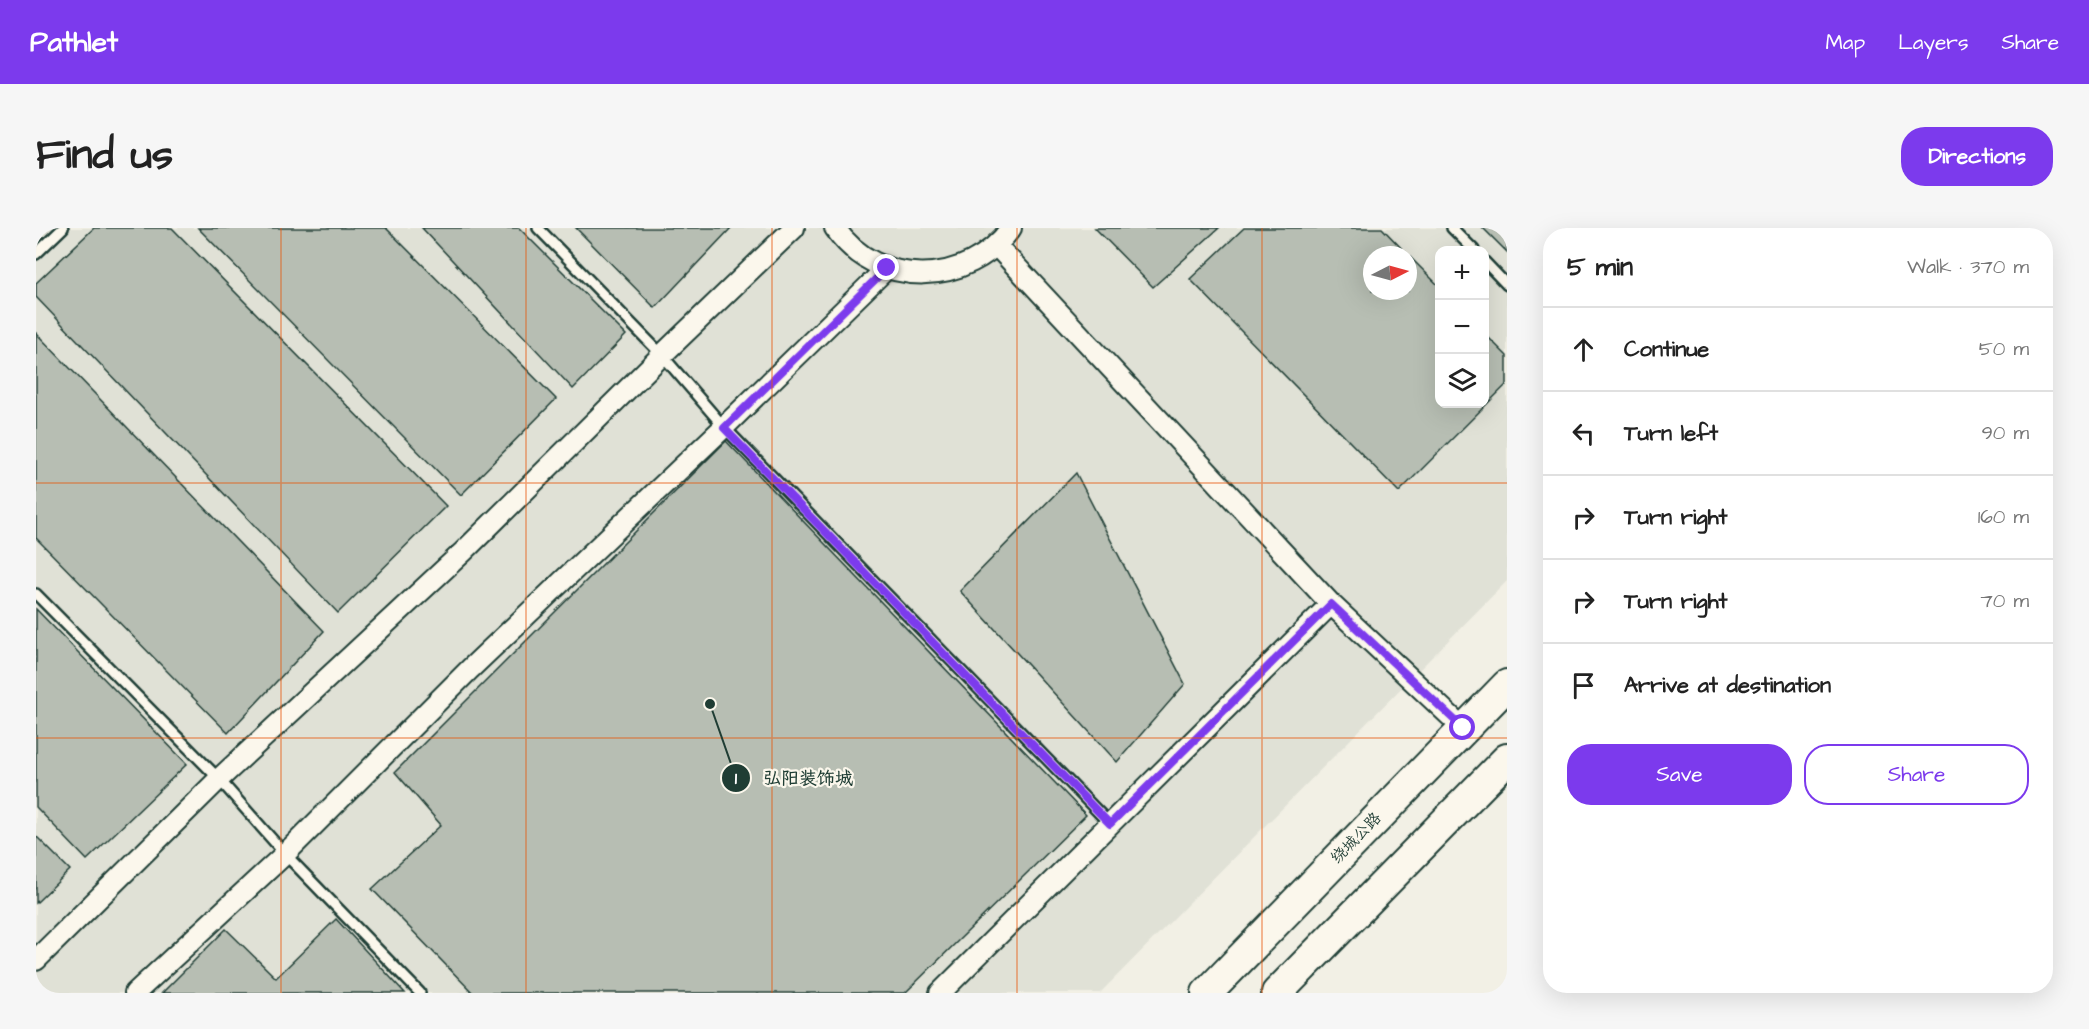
<!DOCTYPE html>
<meta charset="utf-8">
<style>
body{margin:0;font-family:"Architects Daughter","LXGW WenKai TC",sans-serif;background:#f6f6f6;color:#222}
.controls{position:absolute;right:18px;top:18px;display:grid;overflow:hidden;border-radius:12px;box-shadow:0 6px 24px #0002}
.controls button{width:54px;height:54px;display:grid;place-items:center;padding:0;border:0;border-bottom:2px solid #e0e0e0;background:#fff;color:#222;font:30px sans-serif}
.compass{position:absolute;left:1327px;top:18px;width:54px;height:54px;border-radius:50%;background:#fff;box-shadow:0 6px 24px #0002;rotate:84deg}
.stop{position:absolute;width:18px;height:18px;margin:-14px;border:4px solid #7c3aed;border-radius:50%;background:#fff}
.stop.end{background:#7c3aed;border-color:#fff;box-shadow:0 2px 6px #0008}
.list{margin:0;padding:0;list-style:none}
h2{display:flex;justify-content:space-between;align-items:center;height:78px;margin:0;padding:0 24px;font-size:26px}
h2 small{font-size:20px;font-weight:400;color:#767676}
.list li{display:grid;grid-template-columns:39px 1fr auto;gap:18px;align-items:center;box-sizing:border-box;height:84px;padding:0 24px;border-top:2px solid #e0e0e0}
.list b{display:block;font-size:22px;white-space:nowrap}
.list em{font-size:20px;font-style:normal;color:#767676}
.actions{display:flex;gap:12px;padding:18px 24px}
.actions a{flex:1;padding:14px 0;border:2px solid #7c3aed;border-radius:24px;text-align:center;font-size:21px;color:#7c3aed}
.actions .main{background:#7c3aed;color:#fff}
.icon{flex:none;width:33px;height:33px;fill:none;stroke:currentColor;stroke-width:2;stroke-linecap:round;stroke-linejoin:round}
.map{position:relative;flex:none;width:1471px;height:765px;overflow:hidden;border-radius:24px}
header{display:flex;align-items:center;gap:36px;box-sizing:border-box;height:84px;padding:0 30px;background:#7c3aed;color:#fff}
header strong{font-size:28px}
nav{display:flex;gap:33px;margin-inline-start:auto;font-size:21px}
.intro{display:flex;align-items:center;justify-content:space-between;box-sizing:border-box;height:144px;padding:0 36px}
h1{margin:0;font-size:42px}
.button{padding:15px 27px;border-radius:24px;background:#7c3aed;color:#fff;font-size:21px;font-weight:700}
main{display:flex;gap:36px;padding:0 36px}
aside{flex:1;background:#fff;border-radius:24px;box-shadow:0 6px 24px #0002}
.map>svg:first-child{display:block}
.built{fill:#e0e1d6;fill-rule:evenodd}
.building{fill:#b7beb3;stroke:#1f3d34;stroke-width:1.5}
.lines{fill:none;stroke-linecap:round;stroke-linejoin:round}
.lane-casing{stroke:#1f3d34;stroke-width:14}
.street-casing{stroke:#1f3d34;stroke-width:24}
.primary-casing{stroke:#1f3d34;stroke-width:34}
.lane{stroke:#fbf7ec;stroke-width:9}
.street{stroke:#fbf7ec;stroke-width:20}
.primary{stroke:#fbf7ec;stroke-width:30}
.route{stroke:#7c3aed;stroke-width:8}
.grid{fill:none;stroke:#e8590c;stroke-width:1.5;stroke-opacity:0.55}
.labels{text-anchor:middle;dominant-baseline:central;stroke-width:4.5;stroke-linejoin:round;paint-order:stroke}
.street-label{font-size:16px;fill:#1f3d34;stroke:#fbf7ec}
.leader{fill:none;stroke:#1f3d34;stroke-width:2}
.callout-dot{fill:#1f3d34;stroke:#fbf7ec;stroke-width:2}
.mark-label{font-size:18px;text-anchor:middle;font-weight:bold;fill:#fff}
.callout-label{font-size:18px;text-anchor:middle;font-weight:bold;fill:#1f3d34;stroke:#fbf7ec;stroke-width:4.5;stroke-linejoin:round;paint-order:stroke}
</style>
<header>
<strong>Pathlet</strong>
<nav><a>Map</a><a>Layers</a><a>Share</a></nav>
</header>
<div class="intro"><h1>Find us</h1><a class="button">Directions</a></div>
<main>
<div class="map">
<svg width="1471" height="765" viewBox="0 0 1471 765">
<rect width="100%" height="100%" fill="#f2f0e5"/>
<filter id="ink" filterUnits="userSpaceOnUse"><feTurbulence type="fractalNoise" baseFrequency=".0167" numOctaves="2"/><feDisplacementMap in="SourceGraphic" scale="12" xChannelSelector="R" yChannelSelector="G"/><feConvolveMatrix kernelMatrix="1 2 1 2 8 2 1 2 1" color-interpolation-filters="sRGB"/></filter>
<g filter="url(#ink)">
<!-- built -->
<path class="built" d="M 0,0 L 1471,0 L 1471,353 L 1064,765 L 0,765 ZM 1404,22 L 1448,22 L 1448,176 L 1404,176 ZM 1336,27 L 1372,27 L 1372,63 L 1336,63 Z"/>
<!-- building -->
<path class="building" d="M 58,0 L 136,0 L 410,278 L 302,385 L 0,69 L 0,55 Z
M 162,0 L 350,0 L 520,171 L 425,267 Z
M 386,0 L 483,0 L 590,107 L 537,161 Z
M 540,0 L 695,0 L 619,80 Z
M 1059,0 L 1183,0 L 1117,59 Z
M 1208,0 L 1346,0 L 1372,27 L 1336,27 L 1336,63 L 1372,63 L 1372,27 L 1404,59 L 1404,176 L 1448,176 L 1448,105 L 1471,128 L 1471,156 L 1363,264 L 1154,51 Z
M 1447,0 L 1471,0 L 1471,24 Z
M 0,105 L 288,403 L 192,505 L 0,310 Z
M 690,213 L 1050,587 L 869,765 L 437,765 L 336,661 L 405,597 L 359,544 Z
M 1040,245 L 1149,456 L 1081,534 L 924,363 Z
M 0,381 L 151,536 L 51,632 L 0,579 Z
M 0,608 L 34,642 L 0,675 Z
M 300,691 L 369,765 L 126,765 L 190,701 L 240,750 Z"/>
<g class="lines">
<defs>
<path id="lane" d="M 502,0 L 626,127 L 688,199 L 1074,596
M 1416,0 L 1438,22
M 0,26 L 27,0
M 1448,33 L 1471,57
M 0,366 L 183,551 L 249,626 L 384,765"/>
<path id="street" d="M 799,0 C 841,62 933,59 975,0
M 960,17 L 1295,376 L 1427,500
M 0,732 L 183,551 L 427,324 L 626,127 L 758,0
M 99,765 L 249,626 L 434,441 L 688,199 L 851,40
M 904,765 L 1295,376"/>
<path id="primary" d="M 1171,765 L 1471,457
M 1241,765 L 1471,531"/>
</defs>
<!-- lane casing -->
<use href="#lane" class="lane-casing"/>
<!-- street casing -->
<use href="#street" class="street-casing"/>
<!-- primary casing -->
<use href="#primary" class="primary-casing"/>
<!-- lane -->
<use href="#lane" class="lane"/>
<!-- street -->
<use href="#street" class="street"/>
<!-- primary -->
<use href="#primary" class="primary"/>
</g>
</g>
<g class="lines" filter="url(#ink)">
<!-- route -->
<path class="route" d="M 851,40 L 688,200 L 1074,596 L 1295,376 L 1427,500"/>
</g>
<!-- grid -->
<path class="grid" d="M 245,0 L 245,765M 490,0 L 490,765M 736,0 L 736,765M 981,0 L 981,765M 1226,0 L 1226,765M 0,255 L 1471,255M 0,510 L 1471,510"/>
<g class="labels">
<!-- street labels -->
<g class="street-label">
<text transform="translate(1320 610) rotate(-46)">绕城公路</text>
</g>
</g>
<!-- callouts -->
<path class="leader" d="M674 476L700 550"/>
<g class="callout-dot">
<circle cx="674" cy="476" r="6"/>
<circle cx="700" cy="550" r="15"/>
</g>
<g class="mark-label">
<text x="700" y="556">1</text>
</g>
<g class="callout-label">
<text x="772" y="556">弘阳装饰城</text>
</g>
</svg>
<div class="controls">
<button>+</button>
<button>−</button>
<button><svg class="icon" aria-label="layers" viewBox="0 0 24 24"><path d="M12 4l9 5-9 5-9-5zM3 14l9 5 9-5"/></svg></button>
</div>
<svg class="compass" viewBox="-18 -18 36 36"><path d="M0-13l5 13h-10z" fill="#e53935"/><path d="M0 13l5-13h-10z" fill="#767676"/></svg>
<div class="stop" style="left:1427px;top:500px"></div>
<div class="stop end" style="left:851px;top:40px"></div>
</div>
<aside>
<h2>5 min<small>Walk · 370 m</small></h2>
<ul class="list">
<li><svg class="icon" aria-label="ahead" viewBox="0 0 24 24"><path d="M12 20V5M6 11l6-6 6 6"/></svg><div><b>Continue</b></div><em>50 m</em></li>
<li><svg class="icon" aria-label="left" viewBox="0 0 24 24"><path d="M17 20v-9H6M10 6l-5 5 5 5"/></svg><div><b>Turn left</b></div><em>90 m</em></li>
<li><svg class="icon" aria-label="right" viewBox="0 0 24 24"><path d="M7 20v-9h11M14 6l5 5-5 5"/></svg><div><b>Turn right</b></div><em>160 m</em></li>
<li><svg class="icon" aria-label="right" viewBox="0 0 24 24"><path d="M7 20v-9h11M14 6l5 5-5 5"/></svg><div><b>Turn right</b></div><em>70 m</em></li>
<li><svg class="icon" aria-label="arrive" viewBox="0 0 24 24"><path d="M6 21V4h12l-3 4 3 4H6"/></svg><div><b>Arrive at destination</b></div></li>
</ul>
<div class="actions"><a class="main">Save</a><a>Share</a></div>
</aside>
</main>
